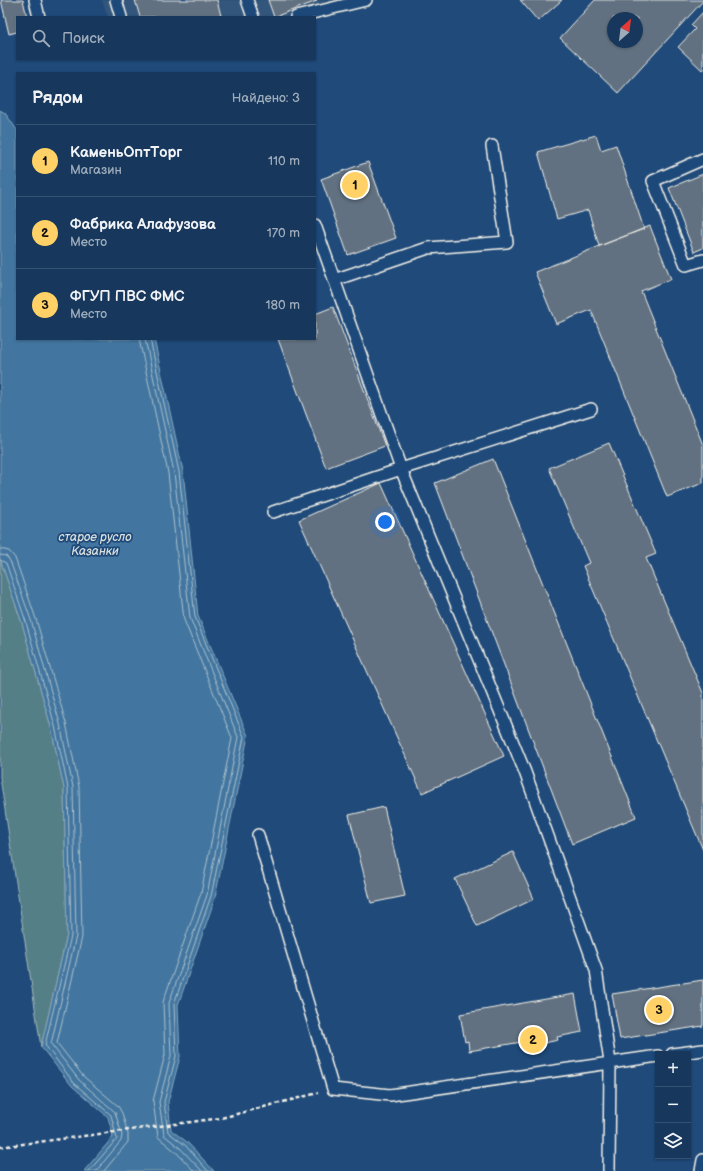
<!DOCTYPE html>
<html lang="ru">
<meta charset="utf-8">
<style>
body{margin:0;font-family:"Balsamiq Sans",sans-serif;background:#203f62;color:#f1f3f6}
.controls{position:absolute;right:12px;bottom:12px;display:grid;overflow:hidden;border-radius:0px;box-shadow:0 1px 3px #0004}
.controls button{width:36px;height:36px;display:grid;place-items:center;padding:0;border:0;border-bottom:1px solid #365272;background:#17385c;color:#f1f3f6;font:20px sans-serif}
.compass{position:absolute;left:607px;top:12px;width:36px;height:36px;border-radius:50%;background:#17385c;box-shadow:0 1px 3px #0004;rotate:28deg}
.you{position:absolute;left:385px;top:522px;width:14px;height:14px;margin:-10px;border:3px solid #fff;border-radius:50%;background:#1a73e8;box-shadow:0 0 0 6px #1a73e833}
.badge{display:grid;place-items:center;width:26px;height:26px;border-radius:50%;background:#ffd166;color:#111;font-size:13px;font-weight:700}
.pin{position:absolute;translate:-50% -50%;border:2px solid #fff;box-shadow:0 1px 4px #0006}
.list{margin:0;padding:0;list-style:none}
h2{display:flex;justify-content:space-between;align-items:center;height:52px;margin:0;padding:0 16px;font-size:17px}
h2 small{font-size:13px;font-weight:400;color:#9eacbb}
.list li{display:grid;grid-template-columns:26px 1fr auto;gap:12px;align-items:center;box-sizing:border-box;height:72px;padding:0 16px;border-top:1px solid #365272}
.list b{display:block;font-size:15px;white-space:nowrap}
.list p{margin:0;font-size:13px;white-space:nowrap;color:#9eacbb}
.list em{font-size:13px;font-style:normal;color:#9eacbb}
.icon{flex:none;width:22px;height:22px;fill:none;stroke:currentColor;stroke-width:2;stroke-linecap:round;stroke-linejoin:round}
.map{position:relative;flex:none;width:703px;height:1171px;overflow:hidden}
.search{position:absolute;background:#17385c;box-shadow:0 1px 3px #0004;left:16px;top:16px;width:300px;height:44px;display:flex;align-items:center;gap:10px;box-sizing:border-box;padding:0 14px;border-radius:0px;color:#9eacbb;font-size:15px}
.panel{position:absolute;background:#17385c;box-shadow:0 1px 3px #0004;left:16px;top:72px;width:300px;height:268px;border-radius:0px}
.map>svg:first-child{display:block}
.built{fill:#33567c}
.green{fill:#547f87;stroke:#a4b8b8}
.water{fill:#4376a0;stroke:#8aa7bd}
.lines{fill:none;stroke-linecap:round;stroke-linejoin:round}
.shore{stroke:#adc0cb;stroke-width:1}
.building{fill:#627181;stroke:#f4f1e8;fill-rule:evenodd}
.lane-casing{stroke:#f4f1e8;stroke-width:14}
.path{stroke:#f4f1e8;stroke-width:2.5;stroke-dasharray:4 3;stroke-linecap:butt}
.lane{stroke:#1f4a7a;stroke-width:11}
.labels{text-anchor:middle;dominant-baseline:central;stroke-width:3.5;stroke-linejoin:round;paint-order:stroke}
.water-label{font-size:12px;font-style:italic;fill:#d9dfdd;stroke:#1f4a7a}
</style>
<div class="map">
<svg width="703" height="1171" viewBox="0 0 703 1171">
<rect width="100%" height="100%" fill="#1f4a7a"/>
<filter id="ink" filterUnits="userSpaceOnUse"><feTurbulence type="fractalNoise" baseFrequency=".025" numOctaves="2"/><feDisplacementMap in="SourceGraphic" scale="8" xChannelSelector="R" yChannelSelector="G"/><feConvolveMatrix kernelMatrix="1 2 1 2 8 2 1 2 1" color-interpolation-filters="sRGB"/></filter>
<g filter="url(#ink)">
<!-- built -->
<path class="built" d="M 102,0 L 337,0 L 341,13 L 315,19 L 315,17 L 108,17 Z"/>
<!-- green -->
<path class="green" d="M 0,559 L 22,623 L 51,727 L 64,788 L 67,935 L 41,1047 L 0,777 Z"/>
<!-- water -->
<path class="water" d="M 0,110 L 5,113 L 17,130 L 17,339 L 154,339 L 183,471 L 198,616 L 248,736 L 215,898 L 178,1005 L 180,1057 L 168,1102 L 171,1130 L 187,1142 L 214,1171 L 84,1171 L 113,1137 L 108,1117 L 72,1086 L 41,1047 L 67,935 L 64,788 L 51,727 L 22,623 L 0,559 Z"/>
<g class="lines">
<!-- shore -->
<path class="shore" d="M 139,339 L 168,473 L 184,620 L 232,738 L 201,893 L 163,1002 L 165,1055 L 153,1101 L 158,1137 L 177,1153 L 194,1171
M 145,339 L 174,472 L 190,618 L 238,737 L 207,895 L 169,1003 L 171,1056 L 159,1102 L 164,1135 L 181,1149 L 202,1171
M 150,339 L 179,472 L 195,617 L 244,737 L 211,896 L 174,1004 L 176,1056 L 164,1102 L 168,1132 L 185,1145 L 208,1171
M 0,549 L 9,551 L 15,558 L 36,619 L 66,723 L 79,787 L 82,937 L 57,1043 L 83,1076 L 118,1106 L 122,1113 L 128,1134 L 128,1142 L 104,1171
M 0,555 L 6,556 L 10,561 L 31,620 L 60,724 L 73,787 L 76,936 L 51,1044 L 79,1080 L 115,1112 L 122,1135 L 121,1141 L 96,1171
M 0,560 L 6,563 L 26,622 L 55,726 L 68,788 L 71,936 L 45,1045 L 75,1084 L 111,1115 L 117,1139 L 89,1171"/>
</g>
<!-- building -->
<path class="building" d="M 1,0 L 23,0 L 27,17 L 17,17 L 17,32 L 9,34 Z
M 135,0 L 217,0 L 221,16 L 140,17 Z
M 268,0 L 316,0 L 317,1 L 274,17 Z
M 520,0 L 562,0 L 538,21 Z
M 595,0 L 703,0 L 703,1 L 618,93 L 560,38 ZM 613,18 L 637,18 L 637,42 L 613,42 Z
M 703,12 L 703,71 L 678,47 L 695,29 L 691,25 Z
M 596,135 L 601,150 L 616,145 L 644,229 L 599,246 L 588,210 L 557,219 L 538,152 Z
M 368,162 L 396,238 L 348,255 L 321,179 Z
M 703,174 L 703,248 L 694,252 L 669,188 Z
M 650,226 L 671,279 L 641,291 L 703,445 L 703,483 L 667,497 L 591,310 L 556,324 L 535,272 Z
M 333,307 L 385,446 L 326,468 L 278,339 L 315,339 L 315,314 Z
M 609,443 L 656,554 L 646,558 L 703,693 L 703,850 L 583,566 L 589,563 L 549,468 Z
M 493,459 L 636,817 L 572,844 L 435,483 Z
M 381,483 L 504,756 L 422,793 L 299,520 Z
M 384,807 L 405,896 L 371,903 L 349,815 Z
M 513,852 L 534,899 L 477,926 L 455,879 Z
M 703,980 L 703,1026 L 620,1039 L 612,994 Z
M 575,994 L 582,1032 L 557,1037 L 558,1040 L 540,1044 L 539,1039 L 469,1051 L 468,1041 L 465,1042 L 460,1014 Z"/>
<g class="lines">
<defs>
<path id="lane" d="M 35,0 L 39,17
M 116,0 L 121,17
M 247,0 L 253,17
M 296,17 L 366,0
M 703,159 L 653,181 L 686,265 L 703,260
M 315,225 L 401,469 L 525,772 L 596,970 L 610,1062 L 609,1171
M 334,280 L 428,248 L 507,242 L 492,146
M 273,512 L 401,469 L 591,409
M 258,835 L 333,1089 L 390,1095 L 658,1056
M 672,1054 L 703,1050
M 701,1171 L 703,1160"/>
</defs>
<!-- lane casing -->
<use href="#lane" class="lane-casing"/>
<!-- path -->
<path class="path" d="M 0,1147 L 221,1118 L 318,1093"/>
<!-- lane -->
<use href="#lane" class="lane"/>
</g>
</g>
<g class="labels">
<!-- water labels -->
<g class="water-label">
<text x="95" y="537">старое русло<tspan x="95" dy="14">Казанки</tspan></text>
</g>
</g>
</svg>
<div class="controls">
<button>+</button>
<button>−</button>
<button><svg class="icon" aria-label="layers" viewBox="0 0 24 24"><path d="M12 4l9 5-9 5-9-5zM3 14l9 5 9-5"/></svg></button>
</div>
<svg class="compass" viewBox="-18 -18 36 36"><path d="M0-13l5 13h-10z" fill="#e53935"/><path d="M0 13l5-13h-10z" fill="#9eacbb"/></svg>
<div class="you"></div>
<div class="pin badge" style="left:355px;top:185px">1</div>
<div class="pin badge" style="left:533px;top:1040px">2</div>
<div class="pin badge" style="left:659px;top:1010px">3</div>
<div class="search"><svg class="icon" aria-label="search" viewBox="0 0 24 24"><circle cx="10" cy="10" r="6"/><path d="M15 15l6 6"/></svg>Поиск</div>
<section class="panel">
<h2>Рядом<small>Найдено: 3</small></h2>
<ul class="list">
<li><span class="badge">1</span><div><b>КаменьОптТорг</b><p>Магазин</p></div><em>110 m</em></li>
<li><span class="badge">2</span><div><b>Фабрика Алафузова</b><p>Место</p></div><em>170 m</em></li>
<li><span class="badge">3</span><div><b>ФГУП ПВС ФМС</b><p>Место</p></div><em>180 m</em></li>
</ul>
</section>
</div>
